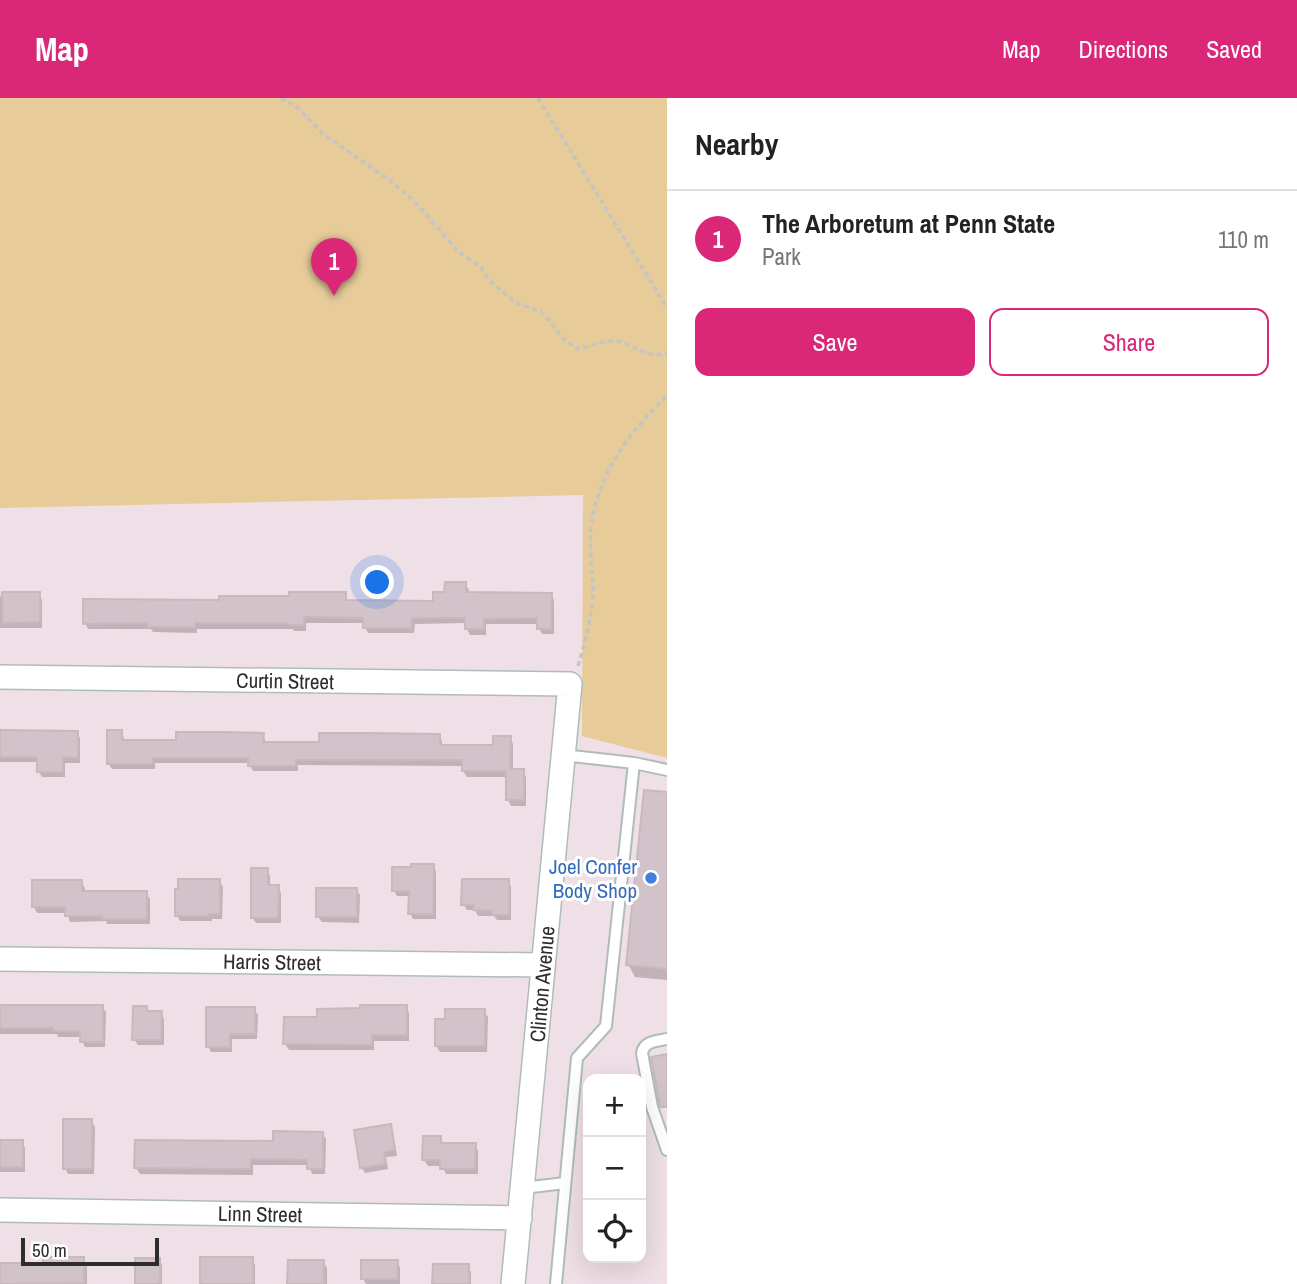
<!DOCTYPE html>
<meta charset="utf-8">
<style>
body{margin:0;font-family:"Archivo Narrow",sans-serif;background:#f2f2f2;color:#222}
.controls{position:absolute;right:21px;bottom:21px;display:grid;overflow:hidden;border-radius:14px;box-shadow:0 7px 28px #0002}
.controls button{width:63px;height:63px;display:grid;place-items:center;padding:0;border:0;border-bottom:2px solid #e0e0e0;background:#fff;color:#222;font:35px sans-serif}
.scale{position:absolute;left:21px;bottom:18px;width:138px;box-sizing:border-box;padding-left:7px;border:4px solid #2d2d2d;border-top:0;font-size:19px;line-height:24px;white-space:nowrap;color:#2d2d2d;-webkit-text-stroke:5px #fff;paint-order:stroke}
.you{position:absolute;left:378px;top:485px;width:24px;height:24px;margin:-18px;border:5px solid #fff;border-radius:50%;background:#1a73e8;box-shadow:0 0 0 10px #1a73e833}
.badge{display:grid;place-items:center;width:46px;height:46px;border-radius:50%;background:#db2777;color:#fff;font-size:23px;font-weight:700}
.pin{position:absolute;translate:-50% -58px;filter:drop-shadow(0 2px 4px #0008)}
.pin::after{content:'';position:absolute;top:37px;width:24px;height:21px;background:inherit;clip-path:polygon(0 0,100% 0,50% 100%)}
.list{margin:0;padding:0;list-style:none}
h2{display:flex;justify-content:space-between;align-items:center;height:91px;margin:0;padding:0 28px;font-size:30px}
h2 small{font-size:23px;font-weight:400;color:#767676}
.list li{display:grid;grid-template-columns:46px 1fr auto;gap:21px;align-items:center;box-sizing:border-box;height:98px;padding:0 28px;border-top:2px solid #e0e0e0}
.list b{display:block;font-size:26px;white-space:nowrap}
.list p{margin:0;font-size:23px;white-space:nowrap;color:#767676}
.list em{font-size:23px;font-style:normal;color:#767676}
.actions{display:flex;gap:14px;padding:21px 28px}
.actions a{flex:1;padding:16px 0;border:2px solid #db2777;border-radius:14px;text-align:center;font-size:24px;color:#db2777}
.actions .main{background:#db2777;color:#fff}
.icon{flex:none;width:38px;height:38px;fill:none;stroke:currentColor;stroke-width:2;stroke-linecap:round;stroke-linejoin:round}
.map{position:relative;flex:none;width:667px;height:1186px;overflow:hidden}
header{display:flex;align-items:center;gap:42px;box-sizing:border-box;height:98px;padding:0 35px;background:#db2777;color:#fff}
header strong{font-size:33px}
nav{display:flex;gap:38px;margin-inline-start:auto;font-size:24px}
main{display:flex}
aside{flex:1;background:#fff}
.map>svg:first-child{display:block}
.green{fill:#e7cc9a}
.shadow{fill:#0003}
.building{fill:#d1c3c9;stroke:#cab8bf;stroke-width:2}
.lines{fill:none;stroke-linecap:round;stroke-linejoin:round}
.lane-casing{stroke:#afbdba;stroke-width:14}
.street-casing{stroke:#afbdba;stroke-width:26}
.path{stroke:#c4c4c4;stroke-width:3.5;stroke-dasharray:5 3.5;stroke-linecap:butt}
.lane{stroke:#fff;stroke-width:10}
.street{stroke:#fff;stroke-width:23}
.shop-dot{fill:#3f7fe0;stroke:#fff;stroke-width:2.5}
.labels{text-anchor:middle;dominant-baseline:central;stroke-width:6;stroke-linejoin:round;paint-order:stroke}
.street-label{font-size:21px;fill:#2d2d2d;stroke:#fff}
.shop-label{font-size:21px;fill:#366cbe;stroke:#fff;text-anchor:end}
</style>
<header>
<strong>Map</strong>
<nav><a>Map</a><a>Directions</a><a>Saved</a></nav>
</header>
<main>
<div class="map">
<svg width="667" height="1186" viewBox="0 0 667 1186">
<rect width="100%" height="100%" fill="#efdfe6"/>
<!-- green -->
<path class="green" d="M 0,0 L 667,0 L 667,660 L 582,638 L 583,397 L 0,410 Z"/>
<!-- shadow -->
<path class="shadow" d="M 465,486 L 469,492 L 469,496 L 550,496 L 554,502 L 554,536 L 542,536 L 539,530 L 539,526 L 486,526 L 486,537 L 470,537 L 467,531 L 467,525 L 415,526 L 414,535 L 368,535 L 365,529 L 365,525 L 306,525 L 306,533 L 294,533 L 293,531 L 197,531 L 197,535 L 153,534 L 151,531 L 88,531 L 85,525 L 221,503 L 345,496 L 348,504 L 434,504 L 446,495 Z
M 39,496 L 42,502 L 42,530 L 0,530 L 0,498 Z
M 0,633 L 77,635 L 80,640 L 80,665 L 65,665 L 65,679 L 42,679 L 39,674 L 39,664 L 0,664 Z
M 121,634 L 124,640 L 124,644 L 177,644 L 263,636 L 266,645 L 321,646 L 439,637 L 442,643 L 442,648 L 494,648 L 510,640 L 513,646 L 513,673 L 523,673 L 526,679 L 526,708 L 511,708 L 508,702 L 508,679 L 467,679 L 463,673 L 464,668 L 298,667 L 298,673 L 253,673 L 249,665 L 155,665 L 155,671 L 112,671 L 108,665 Z
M 667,696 L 667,882 L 635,879 L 628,866 Z
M 433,768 L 436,773 L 436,821 L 413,821 L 410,815 L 410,798 L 397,798 L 394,793 Z
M 267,772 L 270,778 L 270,789 L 278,789 L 281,795 L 281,825 L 256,825 L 252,819 Z
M 219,783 L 223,789 L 222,821 L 212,821 L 212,823 L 180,823 L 177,817 Z
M 508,783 L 511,789 L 511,822 L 497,822 L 494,818 L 478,818 L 475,812 L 467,812 L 463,806 Z
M 81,784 L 85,790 L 85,795 L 146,795 L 150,801 L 150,826 L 107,826 L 106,823 L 70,824 L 67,815 L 37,815 L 34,809 Z
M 356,791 L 360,797 L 359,825 L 322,824 L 318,819 Z
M 0,908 L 102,909 L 106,914 L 105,949 L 85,949 L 82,943 L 82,939 L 58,939 L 57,936 L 0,936 Z
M 406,909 L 409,915 L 409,943 L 374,943 L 374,952 L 289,952 L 285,946 Z
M 146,910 L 149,915 L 161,915 L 164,921 L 164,947 L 138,947 L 134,941 Z
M 254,911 L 258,917 L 257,941 L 232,941 L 232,954 L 211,954 L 208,948 Z
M 484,913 L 488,919 L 487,954 L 440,954 L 436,948 L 436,923 Z
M 91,1023 L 95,1029 L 94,1076 L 68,1076 L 65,1070 Z
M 390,1028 L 393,1034 L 397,1058 L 386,1059 L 388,1071 L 365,1075 L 361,1069 Z
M 322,1035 L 326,1041 L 325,1076 L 312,1076 L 309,1067 L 253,1067 L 253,1077 L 140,1076 L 136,1070 Z
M 440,1040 L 444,1047 L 475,1047 L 478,1053 L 478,1076 L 446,1076 L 442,1068 L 428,1068 L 424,1062 Z
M 0,1044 L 22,1044 L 25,1050 L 25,1074 L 0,1074 Z
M 83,1161 L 87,1166 L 87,1186 L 0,1186 L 0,1167 L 45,1167 Z
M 252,1161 L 255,1167 L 255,1186 L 202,1186 Z
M 159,1162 L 162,1167 L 162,1186 L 137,1186 Z
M 323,1164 L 327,1170 L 327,1186 L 289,1186 Z
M 363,1164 L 397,1164 L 400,1169 L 400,1186 L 366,1186 L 363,1181 Z
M 468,1168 L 471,1174 L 471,1186 L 434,1186 Z"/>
<!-- building -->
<path class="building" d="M 445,484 L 466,484 L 466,494 L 552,495 L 551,531 L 537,531 L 537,520 L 484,521 L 484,531 L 465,531 L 465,520 L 412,520 L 412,530 L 363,530 L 363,520 L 304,519 L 304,527 L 288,527 L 288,525 L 195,525 L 195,529 L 148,529 L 148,525 L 83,526 L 83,501 L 219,502 L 219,498 L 289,498 L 289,494 L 346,494 L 346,502 L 433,503 L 433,494 L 444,494 Z
M 2,494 L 40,494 L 40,524 L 3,525 Z
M 0,632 L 78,633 L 78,660 L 63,659 L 63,674 L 37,674 L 37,659 L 0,659 Z
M 107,632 L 122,632 L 122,642 L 176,642 L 176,634 L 222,634 L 264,635 L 263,644 L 319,644 L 319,635 L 369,635 L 440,636 L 440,647 L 493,647 L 493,638 L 511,638 L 510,671 L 524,671 L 524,702 L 506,702 L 506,673 L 462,673 L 462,662 L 296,662 L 296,668 L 248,668 L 248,660 L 153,660 L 153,666 L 107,666 Z
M 644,692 L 667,694 L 667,871 L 626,867 Z
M 411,766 L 434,766 L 433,816 L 408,816 L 409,793 L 392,793 L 392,769 L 411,769 Z
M 251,770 L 268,770 L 268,787 L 279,787 L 278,820 L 251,820 Z
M 178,781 L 220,781 L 220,816 L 209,816 L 209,818 L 175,818 L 175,791 L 178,791 Z
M 462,781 L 509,781 L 509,817 L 492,817 L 492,813 L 473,812 L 474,807 L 461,807 Z
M 32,782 L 82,782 L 82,793 L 147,793 L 147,821 L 102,821 L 102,818 L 65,818 L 65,809 L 32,809 Z
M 316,790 L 357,790 L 357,819 L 316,819 Z
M 0,907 L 103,907 L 103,944 L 80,944 L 80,933 L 53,933 L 53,930 L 0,930 Z
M 360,907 L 407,907 L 407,937 L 372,937 L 372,947 L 283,946 L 284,919 L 317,919 L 317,911 L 360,910 Z
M 133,908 L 147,908 L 147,913 L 162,913 L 161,942 L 132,942 Z
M 206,909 L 255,909 L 255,936 L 230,936 L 230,949 L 206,949 Z
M 445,911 L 485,911 L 485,948 L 435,948 L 435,921 L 445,921 Z
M 667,956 L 667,1009 L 660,1009 L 651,959 Z
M 63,1021 L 92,1021 L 92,1071 L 63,1071 Z
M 391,1026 L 395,1052 L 384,1054 L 386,1066 L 360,1070 L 354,1032 Z
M 273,1033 L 323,1034 L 323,1071 L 307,1071 L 307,1062 L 251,1061 L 250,1071 L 134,1070 L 135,1042 L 273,1043 Z
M 423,1038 L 441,1038 L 441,1045 L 476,1045 L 475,1071 L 440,1071 L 440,1062 L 422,1062 Z
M 0,1042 L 23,1042 L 23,1069 L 0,1069 Z
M 43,1159 L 84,1159 L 84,1185 L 0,1186 L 0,1165 L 43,1165 Z
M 200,1159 L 253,1159 L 253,1186 L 200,1186 Z
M 135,1160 L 160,1160 L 160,1186 L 135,1186 Z
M 288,1162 L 324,1162 L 324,1186 L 287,1186 Z
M 361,1162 L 398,1162 L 397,1181 L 361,1181 Z
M 433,1166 L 469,1166 L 469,1186 L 432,1186 Z"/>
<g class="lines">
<defs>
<path id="lane" d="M 563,657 L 634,665 L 667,672
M 667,941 C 657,943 644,943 642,955 L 652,1009 L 667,1052
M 523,1090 L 565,1085
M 556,1186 L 577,960 L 606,928 L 634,665"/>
<path id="street" d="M 0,579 L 570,586 L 513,1186
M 0,861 L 543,867
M 0,1112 L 520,1120"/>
</defs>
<!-- lane casing -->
<use href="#lane" class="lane-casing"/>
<!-- street casing -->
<use href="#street" class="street-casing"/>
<!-- path -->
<path class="path" d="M 281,0 L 296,8 L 323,36 L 391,83 L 414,103 L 460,155 L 481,169 L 488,181 L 515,204 L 541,214 L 551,224 L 563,241 L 578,251 C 590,249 605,241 617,243 C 636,247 645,261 667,255
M 538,0 L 667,210
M 578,568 C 585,545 592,519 593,495 C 593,473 589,452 591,430 C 596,379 630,332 667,298"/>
<!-- lane -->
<use href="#lane" class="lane"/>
<!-- street -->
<use href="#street" class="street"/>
</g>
<!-- markers -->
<circle class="shop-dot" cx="651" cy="780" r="7"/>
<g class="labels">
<!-- street labels -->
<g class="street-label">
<text transform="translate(285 583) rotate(1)">Curtin Street</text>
<text transform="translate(272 864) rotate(1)">Harris Street</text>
<text transform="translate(542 886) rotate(-85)">Clinton Avenue</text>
<text transform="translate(260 1116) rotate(1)">Linn Street</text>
</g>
<!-- shop labels -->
<g class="shop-label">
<text x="637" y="768">Joel Confer<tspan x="637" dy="24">Body Shop</tspan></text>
</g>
</g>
</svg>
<div class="controls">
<button>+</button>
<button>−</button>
<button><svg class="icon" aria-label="locate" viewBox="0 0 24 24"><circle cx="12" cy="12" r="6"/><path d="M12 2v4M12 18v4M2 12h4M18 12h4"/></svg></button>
</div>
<div class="scale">50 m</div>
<div class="you"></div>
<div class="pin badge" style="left:334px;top:198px">1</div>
</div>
<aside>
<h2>Nearby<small></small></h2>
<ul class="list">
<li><span class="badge">1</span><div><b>The Arboretum at Penn State</b><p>Park</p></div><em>110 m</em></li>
</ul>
<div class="actions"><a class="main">Save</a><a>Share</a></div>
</aside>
</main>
